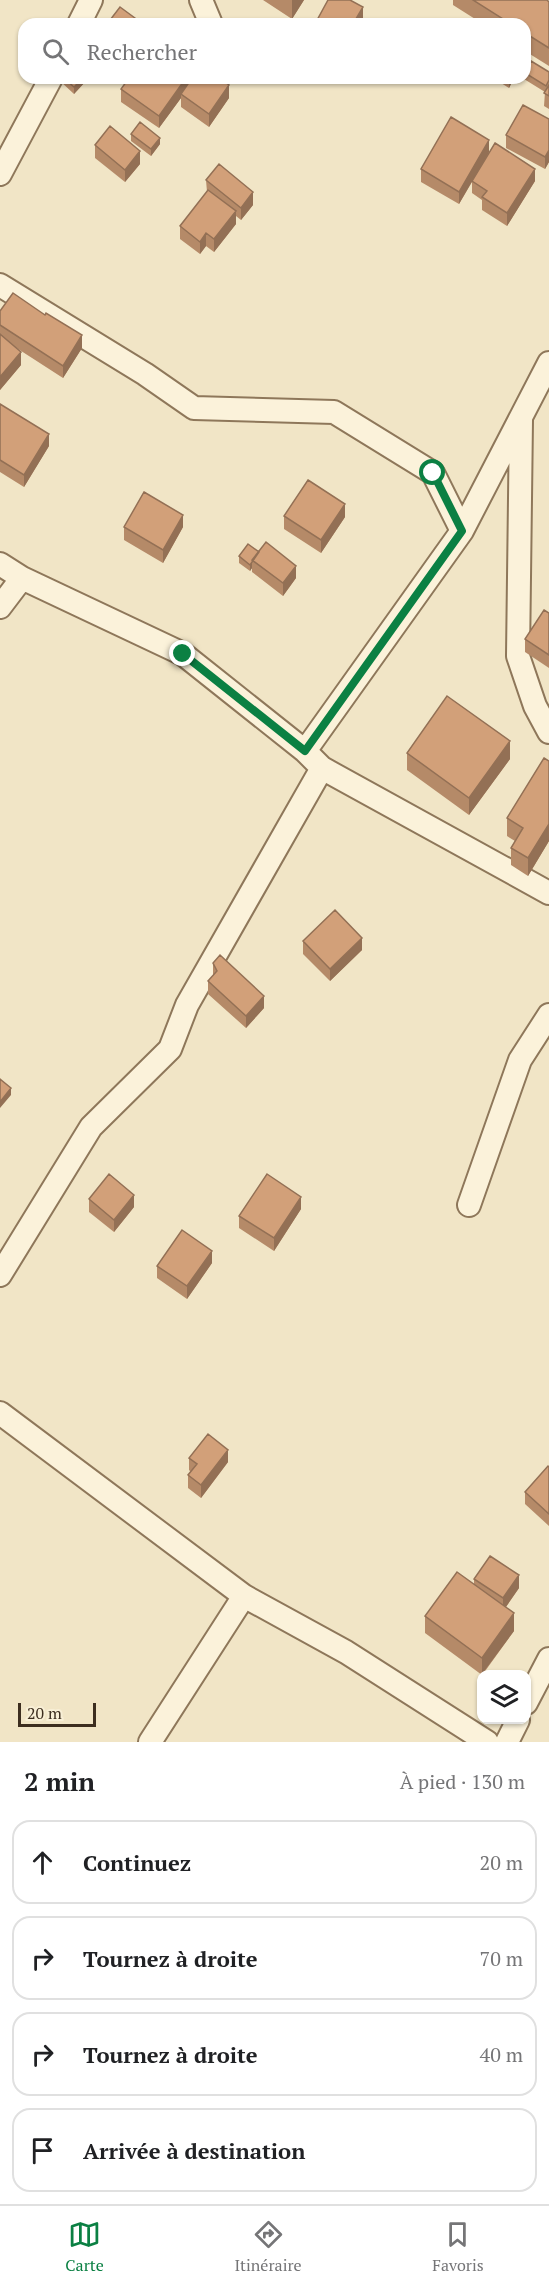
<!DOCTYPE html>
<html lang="fr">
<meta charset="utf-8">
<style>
body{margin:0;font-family:"PT Serif",serif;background:#f2f2f2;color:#202124}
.controls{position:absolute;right:18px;bottom:18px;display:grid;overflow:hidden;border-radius:12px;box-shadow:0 2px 4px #0004}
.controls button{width:54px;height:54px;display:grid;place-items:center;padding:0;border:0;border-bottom:2px solid #e0e0e0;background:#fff;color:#202124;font:30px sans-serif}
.scale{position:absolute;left:18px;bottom:15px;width:78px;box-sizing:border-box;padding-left:6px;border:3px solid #3d2e1f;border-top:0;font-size:16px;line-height:21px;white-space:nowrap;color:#3d2e1f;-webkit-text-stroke:4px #f8efd6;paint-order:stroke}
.stop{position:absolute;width:18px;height:18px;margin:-14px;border:4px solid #0b8043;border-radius:50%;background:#fff}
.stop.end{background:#0b8043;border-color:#fff;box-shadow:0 2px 6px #0008}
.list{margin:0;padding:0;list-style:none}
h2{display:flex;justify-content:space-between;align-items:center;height:78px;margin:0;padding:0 24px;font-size:26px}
h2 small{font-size:20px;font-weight:400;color:#757577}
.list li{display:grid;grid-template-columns:39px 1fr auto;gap:18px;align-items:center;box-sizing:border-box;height:84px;margin:0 12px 12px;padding:0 12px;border:2px solid #e0e0e0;border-radius:18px}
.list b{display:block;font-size:22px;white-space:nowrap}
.list em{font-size:20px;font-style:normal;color:#757577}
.icon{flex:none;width:33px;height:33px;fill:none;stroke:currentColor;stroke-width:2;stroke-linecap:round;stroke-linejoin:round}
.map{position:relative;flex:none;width:549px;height:1742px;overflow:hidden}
.search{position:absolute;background:#fff;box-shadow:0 2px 4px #0004;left:18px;right:18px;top:18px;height:66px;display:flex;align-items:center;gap:15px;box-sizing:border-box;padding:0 21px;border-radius:18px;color:#757577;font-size:22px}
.sheet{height:462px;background:#fff}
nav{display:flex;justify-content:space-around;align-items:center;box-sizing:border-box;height:84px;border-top:2px solid #e0e0e0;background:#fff;font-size:16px;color:#757577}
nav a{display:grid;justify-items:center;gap:3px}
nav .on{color:#0b8043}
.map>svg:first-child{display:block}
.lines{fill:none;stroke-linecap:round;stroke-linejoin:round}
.street-casing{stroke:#8e775a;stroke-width:26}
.street{stroke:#fbf2da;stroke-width:22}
.wall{fill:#b58a68}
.shaded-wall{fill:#937055}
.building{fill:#d2a079;stroke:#937055;stroke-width:1.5}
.route{stroke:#0b8043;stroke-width:8}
</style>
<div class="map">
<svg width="549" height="1742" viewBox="0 0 549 1742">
<rect width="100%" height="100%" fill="#f1e5c6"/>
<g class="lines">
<defs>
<path id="street" d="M 201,0 L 211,24
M 79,24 L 91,0
M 0,174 L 51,78
M 0,285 L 145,374 L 194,408 L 334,412 L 433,473 L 462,531
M 521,420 L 518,656 L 535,706 L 549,732
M 0,564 L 22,578 L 183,654 L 305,751 L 322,768 L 549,893
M 0,607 L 22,578
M 305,751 L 462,531 L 549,363
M 469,1205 L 520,1060 L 549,1015
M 0,1275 L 91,1127 L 170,1049 L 187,1005 L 322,768
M 0,1413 L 244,1596 L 346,1652 L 487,1742
M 526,1703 L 549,1659
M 150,1742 L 244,1596
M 507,1742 L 518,1720"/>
</defs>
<!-- street casing -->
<use href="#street" class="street-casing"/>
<!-- street -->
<use href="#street" class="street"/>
</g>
<!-- wall -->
<path class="wall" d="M 263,0 L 304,0 L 292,19 Z
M 453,0 L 547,0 L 549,2 L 549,66 L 525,51 L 525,24 L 483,24 L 453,5 Z
M 525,72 L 549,72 L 549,109 L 544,106 L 545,92 L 524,79 Z
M 60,78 L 86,78 L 86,81 L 74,94 L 60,81 Z
M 493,78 L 514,78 L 509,88 Z
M 121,89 L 229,98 L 209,127 L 181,107 L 181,98 L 159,128 L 121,102 Z
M 549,119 L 549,162 L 545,169 L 506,148 L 506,135 Z
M 131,134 L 160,144 L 151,156 L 131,141 Z
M 95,145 L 140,164 L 125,182 L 95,158 Z
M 489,152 L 535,181 L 507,226 L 482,210 L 482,200 L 472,193 L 472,182 L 459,204 L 421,182 L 421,169 Z
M 206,180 L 253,205 L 241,220 L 236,216 L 236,224 L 214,252 L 206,246 L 200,254 L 180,239 L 180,226 L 207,192 Z
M 0,311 L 82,348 L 63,378 L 15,347 L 21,365 L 0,390 Z
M 0,404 L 49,446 L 24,487 L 0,472 Z
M 284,516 L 345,517 L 321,553 L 284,529 Z
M 124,527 L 183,527 L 163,563 L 124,540 Z
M 248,544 L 296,578 L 283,596 L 252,572 L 252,568 L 250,571 L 239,563 L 239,556 Z
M 549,613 L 549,668 L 525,652 L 525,639 Z
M 407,753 L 510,759 L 469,815 L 407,770 Z
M 549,761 L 549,841 L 528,876 L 511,865 L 511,848 L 515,841 L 507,836 L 507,818 Z
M 303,941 L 362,950 L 330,981 L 303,954 Z
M 213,963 L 264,1008 L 246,1028 L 208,994 L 208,981 L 213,976 Z
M 89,1199 L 134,1207 L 114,1232 L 89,1212 Z
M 301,1209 L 274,1251 L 239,1228 L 239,1216 Z
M 212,1263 L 187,1299 L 157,1278 L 157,1266 Z
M 189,1458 L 228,1462 L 201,1498 L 188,1488 L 188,1475 L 191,1472 L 189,1470 Z
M 549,1467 L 549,1526 L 525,1504 L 525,1492 Z
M 474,1579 L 519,1588 L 506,1607 L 514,1631 L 483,1674 L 482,1675 L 425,1633 L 425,1616 L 474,1584 Z"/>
<!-- shaded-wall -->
<path class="shaded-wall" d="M 292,0 L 304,0 L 292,19 Z
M 363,7 L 363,20 L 361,24 L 353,24 Z
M 83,78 L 86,78 L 86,81 L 74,94 L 74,87 Z
M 186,78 L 193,78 L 181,94 L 181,98 L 159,128 L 159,116 Z
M 510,78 L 514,78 L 509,88 L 509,81 Z
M 229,85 L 229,98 L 209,127 L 209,114 Z
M 160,138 L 160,144 L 151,156 L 151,149 Z
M 489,140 L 489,152 L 459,204 L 459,192 Z
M 549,150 L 549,162 L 545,169 L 545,157 Z
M 140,151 L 140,164 L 125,182 L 125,170 Z
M 535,169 L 535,181 L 507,226 L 507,213 Z
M 253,192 L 253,205 L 241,220 L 241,208 Z
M 236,211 L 236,224 L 214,252 L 214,239 Z
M 206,233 L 206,246 L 200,254 L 200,242 Z
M 82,335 L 82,348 L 63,378 L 63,366 Z
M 21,352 L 21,365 L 0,390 L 0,377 Z
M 49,434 L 49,446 L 24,487 L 24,475 Z
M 345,504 L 345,517 L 321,553 L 321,540 Z
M 183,515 L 183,527 L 163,563 L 163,550 Z
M 252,561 L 252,568 L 250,571 L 250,565 Z
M 296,566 L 296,578 L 283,596 L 283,583 Z
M 510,741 L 510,759 L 469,815 L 469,798 Z
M 549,824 L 549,841 L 528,876 L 528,858 Z
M 362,938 L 362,950 L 330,981 L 330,969 Z
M 264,996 L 264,1008 L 246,1028 L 246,1016 Z
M 11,1088 L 11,1095 L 0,1108 L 0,1102 Z
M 134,1195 L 134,1207 L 114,1232 L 114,1220 Z
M 301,1197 L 301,1209 L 274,1251 L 274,1238 Z
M 212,1251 L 212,1263 L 187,1299 L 187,1286 Z
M 228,1450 L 228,1462 L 201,1498 L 201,1485 Z
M 519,1575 L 519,1588 L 503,1611 L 503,1598 Z
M 514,1613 L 514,1631 L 482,1674 L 482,1658 Z"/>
<!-- building -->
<path class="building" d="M 328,0 L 350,0 L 363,7 L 353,24 L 319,24 L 316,22 Z
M 473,0 L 547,0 L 549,2 L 549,48 L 525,33 L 525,24 L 511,24 Z
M 120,7 L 143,24 L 107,24 Z
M 531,61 L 549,72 L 549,80 L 546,86 L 525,73 Z
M 64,78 L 83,78 L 74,87 Z
M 129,78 L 186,78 L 159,116 L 121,89 Z
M 192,78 L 219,78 L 229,85 L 209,114 L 181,94 Z
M 549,85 L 549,96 L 544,93 Z
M 523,105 L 549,119 L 549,150 L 545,157 L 506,135 Z
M 451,117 L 489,140 L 459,192 L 421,169 Z
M 140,122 L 160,138 L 151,149 L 131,134 Z
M 110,126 L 140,151 L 125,170 L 95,145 Z
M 495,143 L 535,169 L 507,213 L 482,197 L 487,191 L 472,181 Z
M 219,164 L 253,192 L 241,208 L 206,180 Z
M 208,190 L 236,211 L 214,239 L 206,233 L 200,242 L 180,226 Z
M 13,293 L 45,315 L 46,313 L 82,335 L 63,366 L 0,325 L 0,311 Z
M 0,334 L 21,352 L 0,377 Z
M 0,404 L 49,434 L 24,475 L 0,460 Z
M 308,480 L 345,504 L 321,540 L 284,516 Z
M 144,492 L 183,515 L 163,550 L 124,527 Z
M 266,542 L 296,566 L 283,583 L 252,560 Z
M 248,544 L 259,552 L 250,565 L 239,556 Z
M 544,610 L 549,613 L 549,655 L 525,639 Z
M 447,696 L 510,741 L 469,798 L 407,753 Z
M 544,758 L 549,761 L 549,824 L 528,858 L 511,848 L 523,828 L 507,818 Z
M 335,910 L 362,938 L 330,969 L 303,941 Z
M 220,955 L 264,996 L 246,1016 L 208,981 L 217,971 L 213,963 Z
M 0,1079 L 11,1088 L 0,1102 Z
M 109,1174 L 134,1195 L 114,1220 L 89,1199 Z
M 267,1174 L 301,1197 L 274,1238 L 239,1216 Z
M 182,1230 L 212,1251 L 187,1286 L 157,1266 Z
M 208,1434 L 228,1450 L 201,1485 L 188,1475 L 197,1464 L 189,1458 Z
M 548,1466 L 549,1467 L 549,1514 L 525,1492 Z
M 490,1556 L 519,1575 L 503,1598 L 474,1579 Z
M 457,1572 L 514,1613 L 482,1658 L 425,1616 Z"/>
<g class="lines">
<!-- route -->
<path class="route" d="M 183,654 L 305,751 L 462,531 L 433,473"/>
</g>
</svg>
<div class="controls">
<button><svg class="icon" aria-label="layers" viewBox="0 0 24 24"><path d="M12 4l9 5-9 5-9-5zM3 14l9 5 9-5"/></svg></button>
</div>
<div class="scale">20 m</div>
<div class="stop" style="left:433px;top:473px"></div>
<div class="stop end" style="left:183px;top:654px"></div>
<div class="search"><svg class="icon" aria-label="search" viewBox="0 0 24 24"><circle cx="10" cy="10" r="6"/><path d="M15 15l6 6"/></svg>Rechercher</div>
</div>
<section class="sheet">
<h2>2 min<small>À pied · 130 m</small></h2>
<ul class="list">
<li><svg class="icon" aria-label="ahead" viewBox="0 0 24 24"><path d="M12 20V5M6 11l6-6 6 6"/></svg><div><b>Continuez</b></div><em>20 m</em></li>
<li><svg class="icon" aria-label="right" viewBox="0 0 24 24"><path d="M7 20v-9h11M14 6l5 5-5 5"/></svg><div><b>Tournez à droite</b></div><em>70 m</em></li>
<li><svg class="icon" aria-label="right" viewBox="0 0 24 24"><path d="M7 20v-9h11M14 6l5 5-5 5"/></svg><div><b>Tournez à droite</b></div><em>40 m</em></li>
<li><svg class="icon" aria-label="arrive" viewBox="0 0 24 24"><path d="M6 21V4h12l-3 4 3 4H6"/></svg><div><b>Arrivée à destination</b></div></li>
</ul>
</section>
<nav>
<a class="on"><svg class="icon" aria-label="map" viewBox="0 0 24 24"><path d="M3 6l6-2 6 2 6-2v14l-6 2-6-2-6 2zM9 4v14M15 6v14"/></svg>Carte</a>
<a><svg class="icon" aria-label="directions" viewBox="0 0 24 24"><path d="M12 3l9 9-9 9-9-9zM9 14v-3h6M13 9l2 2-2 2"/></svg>Itinéraire</a>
<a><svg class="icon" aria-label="saved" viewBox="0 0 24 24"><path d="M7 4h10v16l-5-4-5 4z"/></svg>Favoris</a>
</nav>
